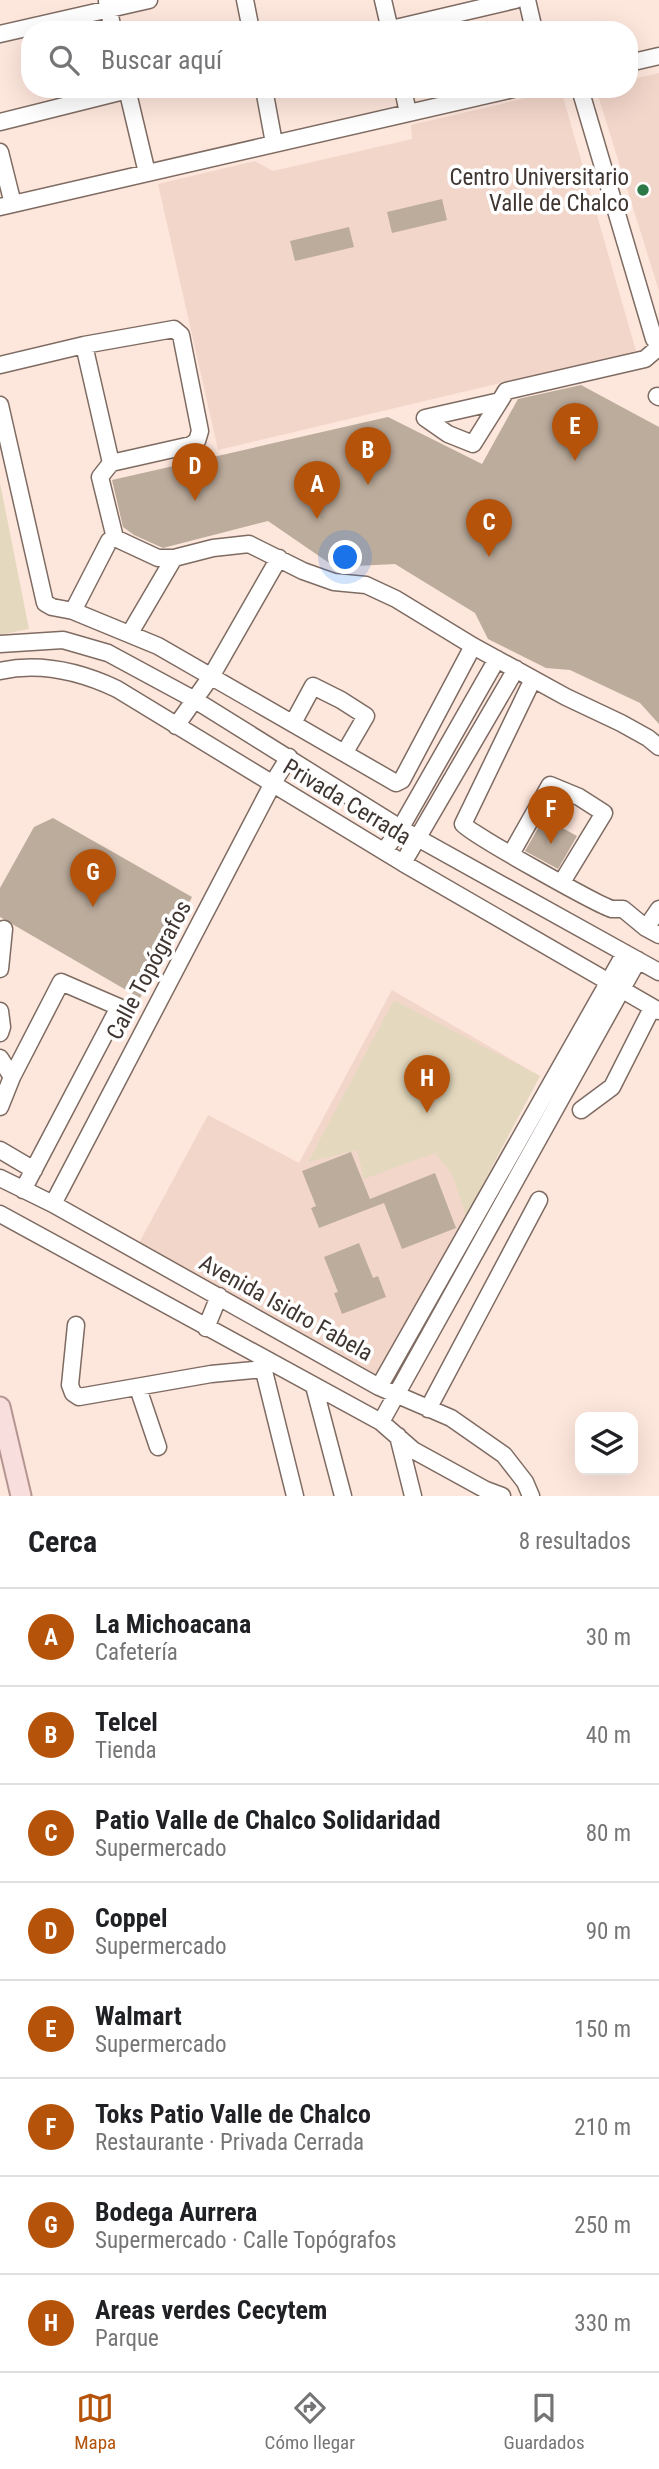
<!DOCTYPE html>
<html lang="es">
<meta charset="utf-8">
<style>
body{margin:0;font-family:"Roboto Condensed",sans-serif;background:#f2f2f2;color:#202124}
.controls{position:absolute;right:21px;bottom:21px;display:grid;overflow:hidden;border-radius:14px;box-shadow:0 7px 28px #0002}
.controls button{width:63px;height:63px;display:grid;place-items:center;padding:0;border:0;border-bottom:2px solid #e0e0e0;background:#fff;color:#202124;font:35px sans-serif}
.you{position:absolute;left:346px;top:558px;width:24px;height:24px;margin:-18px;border:5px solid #fff;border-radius:50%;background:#1a73e8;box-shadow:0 0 0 10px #1a73e833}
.badge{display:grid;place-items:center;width:46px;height:46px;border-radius:50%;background:#b45309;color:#fff;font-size:23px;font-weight:700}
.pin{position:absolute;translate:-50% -58px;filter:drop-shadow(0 2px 4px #0008)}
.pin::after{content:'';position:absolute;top:37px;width:24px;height:21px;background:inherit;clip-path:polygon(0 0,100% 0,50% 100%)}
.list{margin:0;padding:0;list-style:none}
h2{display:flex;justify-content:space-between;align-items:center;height:91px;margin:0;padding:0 28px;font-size:30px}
h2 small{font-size:23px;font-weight:400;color:#757577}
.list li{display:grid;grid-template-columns:46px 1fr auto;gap:21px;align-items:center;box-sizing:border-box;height:98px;padding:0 28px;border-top:2px solid #e0e0e0}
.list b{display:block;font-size:26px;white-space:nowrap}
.list p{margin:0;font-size:23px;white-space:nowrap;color:#757577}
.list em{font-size:23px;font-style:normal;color:#757577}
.icon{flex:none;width:38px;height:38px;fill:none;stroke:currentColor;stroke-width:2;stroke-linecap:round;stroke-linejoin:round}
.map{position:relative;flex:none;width:659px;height:1496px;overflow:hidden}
.search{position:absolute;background:#fff;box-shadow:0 7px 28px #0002;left:21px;right:21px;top:21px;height:77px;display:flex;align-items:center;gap:18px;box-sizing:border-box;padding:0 24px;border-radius:28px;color:#757577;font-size:26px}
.sheet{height:875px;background:#fff}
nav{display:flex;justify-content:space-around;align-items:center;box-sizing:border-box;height:98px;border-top:2px solid #e0e0e0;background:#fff;font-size:19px;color:#757577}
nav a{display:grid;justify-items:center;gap:4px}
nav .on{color:#b45309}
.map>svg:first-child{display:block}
.built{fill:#f3d6ca}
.green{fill:#e4d9bf}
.building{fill:#bcac9c}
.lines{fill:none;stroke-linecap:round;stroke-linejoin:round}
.minor-casing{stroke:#7e6b62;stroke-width:19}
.major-casing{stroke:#b59591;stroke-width:23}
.minor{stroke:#fff;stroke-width:16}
.major{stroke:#f8dedc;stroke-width:19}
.poi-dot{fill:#2d7847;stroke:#fff;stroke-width:2.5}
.labels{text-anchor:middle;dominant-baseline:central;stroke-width:7;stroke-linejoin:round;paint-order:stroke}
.poi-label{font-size:23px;fill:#3f3632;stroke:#fff;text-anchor:end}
.street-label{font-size:23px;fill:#3f3632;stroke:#fff}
</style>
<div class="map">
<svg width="659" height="1496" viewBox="0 0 659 1496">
<rect width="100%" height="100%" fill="#fde6dc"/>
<!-- built -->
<path class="built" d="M 659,73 L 659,291 L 596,89 L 629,89 L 629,80 Z
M 561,90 L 636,351 L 218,450 L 158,184 L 255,161 L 273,171 L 412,139 L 411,125 Z
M 392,990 L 540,1076 L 379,1376 L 226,1294 L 139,1243 L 208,1115 L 299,1163 Z"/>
<!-- green -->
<path class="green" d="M 0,483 L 29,629 L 0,635 Z
M 394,1000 L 540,1076 L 466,1216 L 452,1174 L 435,1153 L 364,1179 L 357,1150 L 308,1162 Z"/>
<!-- building -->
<path class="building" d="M 442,199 L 447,220 L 392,233 L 387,212 Z
M 349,227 L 354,247 L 295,261 L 290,241 Z
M 581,385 L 659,427 L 659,724 L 640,703 L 570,670 L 546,668 L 488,639 L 475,613 L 395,564 L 335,567 L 268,521 L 163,548 L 134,535 L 123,527 L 112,480 L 388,417 L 482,464 L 518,399 Z
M 53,818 L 192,897 L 140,998 L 0,917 L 0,888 L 34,827 Z
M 544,818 L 577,836 L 558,869 L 525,851 Z
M 351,1152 L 370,1199 L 435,1173 L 456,1228 L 402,1249 L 384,1203 L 319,1228 L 311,1208 L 316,1206 L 302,1171 Z
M 359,1243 L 373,1278 L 378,1276 L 386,1297 L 342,1314 L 334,1293 L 338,1292 L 324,1257 Z"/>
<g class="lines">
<defs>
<path id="minor" d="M 245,0 L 251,30
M 383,0 L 390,30
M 527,0 L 534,30
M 107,1 L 113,30
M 387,30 L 515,0
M 0,34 L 149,0
M 629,63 L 659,56
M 127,89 L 147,173
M 264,89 L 274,143
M 403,89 L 408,113
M 580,89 L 654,339 L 659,342
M 0,122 L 132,89
M 0,152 L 13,204
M 0,207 L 513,89
M 84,345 L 111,463
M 0,365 L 84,345 L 174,329 L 181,335 L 200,431 L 197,441 L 191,445 L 111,463 L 100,477 L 115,538 L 158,558 L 174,558 L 213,548 L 249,544 L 303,571 L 334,582 L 366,585 L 396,599 L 473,646 L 566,697 L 621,723 L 648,738 L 659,747
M 657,396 L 659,397
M 0,405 L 45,603 L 52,607 L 73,611 L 158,646 L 396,783 L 402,780 L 473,646
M 425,418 L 500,401 L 506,391 L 645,359 L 659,347
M 425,418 L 448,434 L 473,444 L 500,401
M 73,611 L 109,541 L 115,538
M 130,633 L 174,558
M 0,644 L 63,640 L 108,653 L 195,700 L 405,831 L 659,972
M 0,671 C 40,662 81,672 117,689 L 403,863 L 659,1011
M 533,679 L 463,824 C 469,833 598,905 612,909 C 615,909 620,909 623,909 L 646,928 L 659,935
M 293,723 L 313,686 L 341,700 L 366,716 L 345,752
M 176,726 L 212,675 L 279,558
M 384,851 L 400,829 L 497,659
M 511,854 L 550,785 L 579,797 L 604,813 L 562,882
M 403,863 L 516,669
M 646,928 L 659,909
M 0,969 L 4,929
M 0,1011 L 2,1027 L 0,1033
M 0,1058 L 12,1077 L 0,1107
M 12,1077 L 61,982 L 119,1007 L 23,1190
M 581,1110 L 612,1087 L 652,1008
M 0,1150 L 34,1170
M 0,1178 L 53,1204 L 379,1387 L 451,1418 L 504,1455 L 525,1482 L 531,1496
M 53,1204 L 273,783 L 289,757
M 0,1214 L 381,1422 L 413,1450 L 486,1490 L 502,1496
M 76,1325 L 70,1385 L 73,1393 L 79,1397 L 211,1374 L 263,1369
M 206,1328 L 219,1296
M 261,1359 L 295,1496
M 314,1386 L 343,1496
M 379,1387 L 625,953
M 138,1388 L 158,1447
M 428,1409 L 539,1200
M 381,1422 L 638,960
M 398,1436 L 413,1496"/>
<path id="major" d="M 0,1407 L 21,1496"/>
</defs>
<!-- minor casing -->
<use href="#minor" class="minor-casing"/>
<!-- major casing -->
<use href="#major" class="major-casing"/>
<!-- minor -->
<use href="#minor" class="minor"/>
<!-- major -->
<use href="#major" class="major"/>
</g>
<!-- markers -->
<circle class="poi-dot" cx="643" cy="190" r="7"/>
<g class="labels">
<!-- poi labels -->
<g class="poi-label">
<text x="629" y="177">Centro Universitario<tspan x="629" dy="26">Valle de Chalco</tspan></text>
</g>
<!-- street labels -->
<g class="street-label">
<text transform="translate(347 802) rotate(31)">Privada Cerrada</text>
<text transform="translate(149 970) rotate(-62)">Calle Topógrafos</text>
<text transform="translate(286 1308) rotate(29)">Avenida Isidro Fabela</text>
</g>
</g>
</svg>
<div class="controls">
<button><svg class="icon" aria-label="layers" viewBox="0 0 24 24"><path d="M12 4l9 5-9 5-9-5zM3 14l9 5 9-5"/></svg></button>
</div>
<div class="you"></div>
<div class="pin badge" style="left:317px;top:519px">A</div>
<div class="pin badge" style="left:368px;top:485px">B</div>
<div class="pin badge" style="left:489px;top:557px">C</div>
<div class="pin badge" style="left:195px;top:501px">D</div>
<div class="pin badge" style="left:575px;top:461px">E</div>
<div class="pin badge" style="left:551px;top:844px">F</div>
<div class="pin badge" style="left:93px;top:907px">G</div>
<div class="pin badge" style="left:427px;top:1113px">H</div>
<div class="search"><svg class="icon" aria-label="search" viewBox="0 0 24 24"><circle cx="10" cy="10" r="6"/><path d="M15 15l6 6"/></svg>Buscar aquí</div>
</div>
<section class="sheet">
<h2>Cerca<small>8 resultados</small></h2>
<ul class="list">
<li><span class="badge">A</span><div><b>La Michoacana</b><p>Cafetería</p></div><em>30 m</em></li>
<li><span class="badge">B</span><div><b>Telcel</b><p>Tienda</p></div><em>40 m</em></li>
<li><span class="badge">C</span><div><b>Patio Valle de Chalco Solidaridad</b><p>Supermercado</p></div><em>80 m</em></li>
<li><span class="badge">D</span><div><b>Coppel</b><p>Supermercado</p></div><em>90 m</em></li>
<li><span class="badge">E</span><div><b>Walmart</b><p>Supermercado</p></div><em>150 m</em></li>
<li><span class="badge">F</span><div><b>Toks Patio Valle de Chalco</b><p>Restaurante · Privada Cerrada</p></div><em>210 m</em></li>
<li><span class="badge">G</span><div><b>Bodega Aurrera</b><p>Supermercado · Calle Topógrafos</p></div><em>250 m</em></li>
<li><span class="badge">H</span><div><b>Areas verdes Cecytem</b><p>Parque</p></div><em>330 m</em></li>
</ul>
</section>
<nav>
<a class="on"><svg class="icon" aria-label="map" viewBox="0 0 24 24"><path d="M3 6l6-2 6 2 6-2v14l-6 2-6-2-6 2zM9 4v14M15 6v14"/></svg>Mapa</a>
<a><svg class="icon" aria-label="directions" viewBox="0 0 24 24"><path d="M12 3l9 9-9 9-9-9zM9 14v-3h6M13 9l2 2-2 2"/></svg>Cómo llegar</a>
<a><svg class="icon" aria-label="saved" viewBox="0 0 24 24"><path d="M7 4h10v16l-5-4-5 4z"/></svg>Guardados</a>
</nav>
